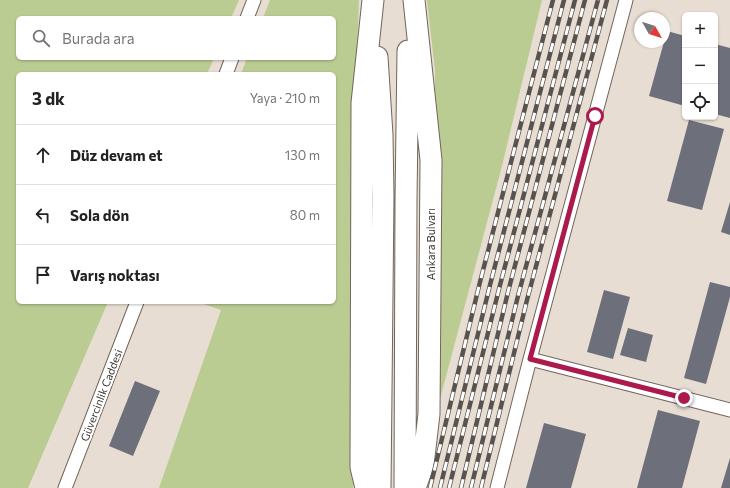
<!DOCTYPE html>
<html lang="tr">
<meta charset="utf-8">
<style>
body{margin:0;font-family:Commissioner,sans-serif;background:#f2f2f2;color:#222}
.controls{position:absolute;right:12px;top:12px;display:grid;overflow:hidden;border-radius:6px;box-shadow:0 1px 3px #0004}
.controls button{width:36px;height:36px;display:grid;place-items:center;padding:0;border:0;border-bottom:1px solid #e0e0e0;background:#fff;color:#222;font:20px sans-serif}
.compass{position:absolute;left:634px;top:12px;width:36px;height:36px;border-radius:50%;background:#fff;box-shadow:0 1px 3px #0004;rotate:129deg}
.stop{position:absolute;width:12px;height:12px;margin:-9px;border:3px solid #ac1a4c;border-radius:50%;background:#fff}
.stop.end{background:#ac1a4c;border-color:#fff;box-shadow:0 1px 4px #0008}
.list{margin:0;padding:0;list-style:none}
h2{display:flex;justify-content:space-between;align-items:center;height:52px;margin:0;padding:0 16px;font-size:17px}
h2 small{font-size:13px;font-weight:400;color:#767676}
.list li{display:grid;grid-template-columns:26px 1fr auto;gap:12px;align-items:center;box-sizing:border-box;height:60px;padding:0 16px;border-top:1px solid #e0e0e0}
.list b{display:block;font-size:15px;white-space:nowrap}
.list em{font-size:13px;font-style:normal;color:#767676}
.icon{flex:none;width:22px;height:22px;fill:none;stroke:currentColor;stroke-width:2;stroke-linecap:round;stroke-linejoin:round}
.map{position:relative;flex:none;width:730px;height:488px;overflow:hidden}
.search{position:absolute;background:#fff;box-shadow:0 1px 3px #0004;left:16px;top:16px;width:320px;height:44px;display:flex;align-items:center;gap:10px;box-sizing:border-box;padding:0 14px;border-radius:6px;color:#767676;font-size:15px}
.panel{position:absolute;background:#fff;box-shadow:0 1px 3px #0004;left:16px;top:72px;width:320px;height:232px;border-radius:6px}
.map>svg:first-child{display:block}
.green{fill:#bbcc93}
.building{fill:#6d6f7b}
.lines{fill:none;stroke-linecap:round;stroke-linejoin:round}
.street-casing{stroke:#70665c;stroke-width:15}
.primary-casing{stroke:#70665c;stroke-width:23}
.street{stroke:#fff;stroke-width:13}
.primary{stroke:#fff;stroke-width:21}
.rail-casing{stroke:#58534e;stroke-width:4.5}
.rail{stroke:#fff;stroke-width:3;stroke-dasharray:9;stroke-linecap:butt}
.route{stroke:#ac1a4c;stroke-width:5}
.labels{text-anchor:middle;dominant-baseline:central;stroke-width:4;stroke-linejoin:round;paint-order:stroke}
.street-label{font-size:11px;fill:#3b3733;stroke:#fff}
</style>
<div class="map">
<svg width="730" height="488" viewBox="0 0 730 488">
<rect width="100%" height="100%" fill="#e8ddd2"/>
<!-- green -->
<path class="green" d="M 0,0 L 239,0 L 231,18 L 18,18 L 18,58 L 214,58 L 207,74 L 18,74 L 18,302 L 108,302 L 28,488 L 0,488 Z
M 270,0 L 359,0 L 356,75 L 352,357 L 353,488 L 159,488 L 221,310 L 198,302 L 334,302 L 334,74 L 241,74 L 247,58 L 334,58 L 334,18 L 263,18 Z
M 427,0 L 542,0 L 502,166 L 440,399 L 435,279 L 435,71 Z"/>
<!-- building -->
<path class="building" d="M 667,31 L 685,36 L 685,106 L 649,96 Z
M 715,44 L 730,48 L 730,118 L 715,114 Z
M 689,120 L 724,129 L 702,210 L 667,201 Z
M 730,202 L 730,235 L 721,232 Z
M 710,282 L 730,287 L 730,297 L 706,384 L 684,378 Z
M 604,290 L 630,297 L 613,359 L 587,352 Z
M 628,328 L 653,335 L 646,362 L 620,355 Z
M 135,381 L 160,391 L 133,456 L 109,446 Z
M 658,410 L 700,421 L 682,488 L 637,488 Z
M 544,423 L 586,434 L 571,488 L 526,488 Z
M 730,458 L 730,488 L 721,488 Z"/>
<g class="lines">
<defs>
<path id="street" d="M 247,18 L 254,0
M 226,74 L 232,58
M 530,359 L 730,410
M 65,488 L 137,302
M 497,488 L 530,359 L 626,0"/>
<path id="primary" d="M 414,0 L 431,160 L 429,414 L 423,465 L 415,488
M 377,57 L 382,135 L 383,197 L 380,488
M 366,488 L 361,467 L 362,103 L 373,0
M 405,488 L 406,200 L 408,51"/>
</defs>
<!-- street casing -->
<use href="#street" class="street-casing"/>
<!-- primary casing -->
<use href="#primary" class="primary-casing"/>
<!-- street -->
<use href="#street" class="street"/>
<!-- primary -->
<use href="#primary" class="primary"/>
<defs>
<path id="rail" d="M 430,488 L 480,282 L 553,0
M 440,488 L 490,285 L 564,0
M 449,488 L 499,289 L 575,0
M 461,488 L 508,292 L 585,0
M 471,488 L 518,296 L 598,0
M 481,488 L 527,300 L 607,0"/>
</defs>
<!-- rail casing -->
<use href="#rail" class="rail-casing"/>
<!-- rail -->
<use href="#rail" class="rail"/>
</g>
<g class="lines">
<!-- route -->
<path class="route" d="M 595,116 L 530,359 L 684,398"/>
</g>
<g class="labels">
<!-- street labels -->
<g class="street-label">
<text transform="translate(430 244) rotate(-90)">Ankara Bulvarı</text>
<text transform="translate(101 395) rotate(-69)">Güvercinlik Caddesi</text>
</g>
</g>
</svg>
<div class="controls">
<button>+</button>
<button>−</button>
<button><svg class="icon" aria-label="locate" viewBox="0 0 24 24"><circle cx="12" cy="12" r="6"/><path d="M12 2v4M12 18v4M2 12h4M18 12h4"/></svg></button>
</div>
<svg class="compass" viewBox="-18 -18 36 36"><path d="M0-13l5 13h-10z" fill="#e53935"/><path d="M0 13l5-13h-10z" fill="#767676"/></svg>
<div class="stop" style="left:595px;top:116px"></div>
<div class="stop end" style="left:684px;top:398px"></div>
<div class="search"><svg class="icon" aria-label="search" viewBox="0 0 24 24"><circle cx="10" cy="10" r="6"/><path d="M15 15l6 6"/></svg>Burada ara</div>
<section class="panel">
<h2>3 dk<small>Yaya · 210 m</small></h2>
<ul class="list">
<li><svg class="icon" aria-label="ahead" viewBox="0 0 24 24"><path d="M12 20V5M6 11l6-6 6 6"/></svg><div><b>Düz devam et</b></div><em>130 m</em></li>
<li><svg class="icon" aria-label="left" viewBox="0 0 24 24"><path d="M17 20v-9H6M10 6l-5 5 5 5"/></svg><div><b>Sola dön</b></div><em>80 m</em></li>
<li><svg class="icon" aria-label="arrive" viewBox="0 0 24 24"><path d="M6 21V4h12l-3 4 3 4H6"/></svg><div><b>Varış noktası</b></div></li>
</ul>
</section>
</div>
